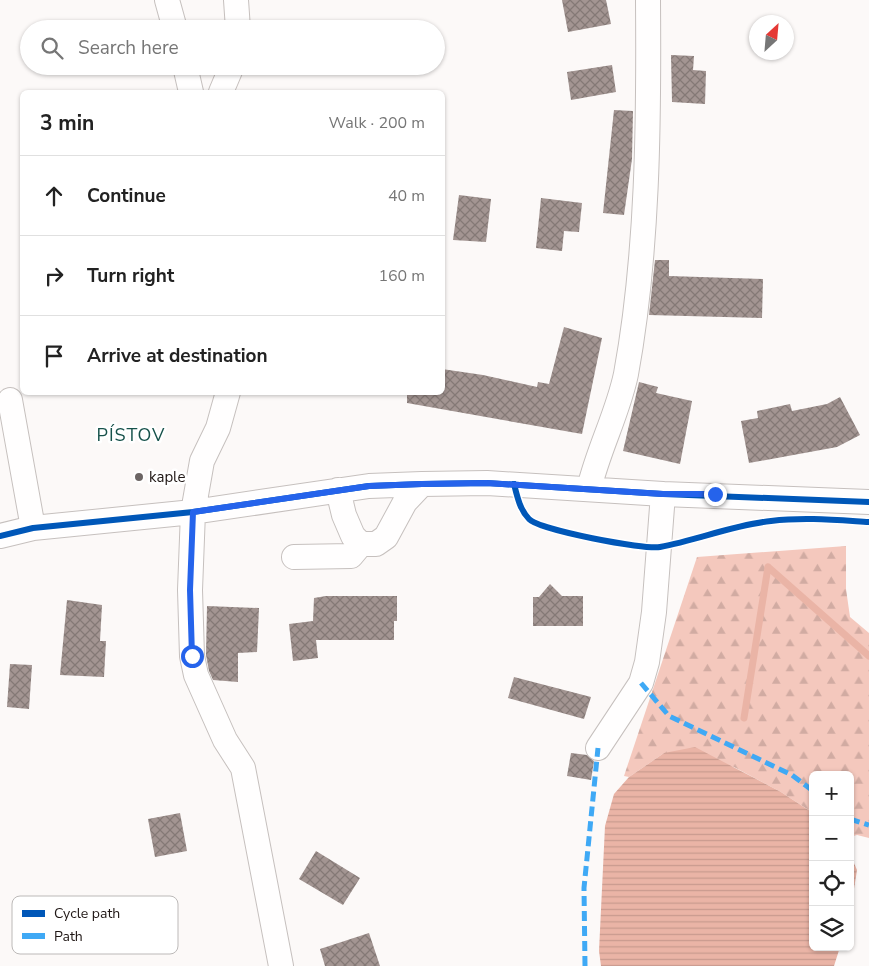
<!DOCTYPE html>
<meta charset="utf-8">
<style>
body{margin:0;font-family:"Nunito Sans",sans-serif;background:#f6f6f6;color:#222}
.controls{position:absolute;right:15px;bottom:15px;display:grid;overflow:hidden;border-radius:8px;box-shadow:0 1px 4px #0004}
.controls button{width:45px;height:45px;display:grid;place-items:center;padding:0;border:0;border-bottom:1px solid #e0e0e0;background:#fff;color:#222;font:25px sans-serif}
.compass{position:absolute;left:749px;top:15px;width:45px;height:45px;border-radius:50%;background:#fff;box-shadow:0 1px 4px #0004;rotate:26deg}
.stop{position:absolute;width:15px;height:15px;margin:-11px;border:4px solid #2563eb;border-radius:50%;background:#fff}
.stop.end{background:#2563eb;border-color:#fff;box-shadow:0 1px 5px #0008}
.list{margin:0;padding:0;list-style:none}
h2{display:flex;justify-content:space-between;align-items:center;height:65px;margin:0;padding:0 20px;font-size:21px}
h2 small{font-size:16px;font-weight:400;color:#767676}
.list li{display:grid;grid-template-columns:32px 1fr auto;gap:15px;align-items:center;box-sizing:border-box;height:80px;padding:0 20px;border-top:1px solid #e0e0e0}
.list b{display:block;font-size:19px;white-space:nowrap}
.list em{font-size:16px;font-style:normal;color:#767676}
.icon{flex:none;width:28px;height:28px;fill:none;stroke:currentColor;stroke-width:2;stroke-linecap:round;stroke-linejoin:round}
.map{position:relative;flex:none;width:869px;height:966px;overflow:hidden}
.search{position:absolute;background:#fff;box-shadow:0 1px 4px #0004;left:20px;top:20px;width:425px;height:55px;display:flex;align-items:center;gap:12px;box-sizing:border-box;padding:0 18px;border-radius:28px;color:#767676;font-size:19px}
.panel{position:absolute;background:#fff;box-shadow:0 1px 4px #0004;left:20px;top:90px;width:425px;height:305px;border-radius:8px}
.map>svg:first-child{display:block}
.forest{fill:url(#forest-firs)}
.water{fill:url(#water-rules)}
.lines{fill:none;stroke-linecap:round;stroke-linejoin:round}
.stream{stroke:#eab4a6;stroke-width:7}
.building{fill:url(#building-cross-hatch)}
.minor-casing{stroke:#c6c0be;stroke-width:26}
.minor{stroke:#fffefe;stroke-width:24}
.quiet{stroke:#3fa9f5;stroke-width:5;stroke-dasharray:10 5;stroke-linecap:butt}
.cycleway-casing{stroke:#fff;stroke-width:9}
.cycleway{stroke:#0057b8;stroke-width:6}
.route{stroke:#2563eb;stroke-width:6}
.poi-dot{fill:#6c6564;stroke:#fff;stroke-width:2}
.labels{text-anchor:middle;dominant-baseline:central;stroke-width:5;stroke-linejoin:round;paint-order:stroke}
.poi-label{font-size:15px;fill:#1f1614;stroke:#fff;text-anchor:start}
.quarter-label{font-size:18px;letter-spacing:1px;fill:#17524b;stroke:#fff}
.key{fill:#fff;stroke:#bcb9b8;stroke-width:1}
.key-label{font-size:14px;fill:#1f1614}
</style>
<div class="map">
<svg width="869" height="966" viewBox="0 0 869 966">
<defs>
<pattern id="forest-firs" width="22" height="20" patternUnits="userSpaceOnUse" patternTransform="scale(1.25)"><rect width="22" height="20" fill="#f4c8bd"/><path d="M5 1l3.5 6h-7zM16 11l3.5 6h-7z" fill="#d1aba2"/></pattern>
<pattern id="water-rules" width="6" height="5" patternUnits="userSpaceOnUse" patternTransform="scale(1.25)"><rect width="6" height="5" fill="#eab4a6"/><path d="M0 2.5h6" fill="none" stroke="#c89a8e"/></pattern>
<pattern id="building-cross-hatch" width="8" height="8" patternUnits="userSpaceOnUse" patternTransform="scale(1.25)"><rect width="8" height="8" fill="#a39592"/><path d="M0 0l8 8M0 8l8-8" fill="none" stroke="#847976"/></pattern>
</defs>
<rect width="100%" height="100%" fill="#fcf9f8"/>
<!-- forest -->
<path class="forest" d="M 846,546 L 846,589 L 850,617 L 869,633 L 869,838 L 857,835 L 850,837 L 850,775 L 813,775 L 813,813 L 781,792 L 734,767 L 664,753 L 629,777 L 624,776 L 697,557 Z"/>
<!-- water -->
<path class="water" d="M 695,747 L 781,792 L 813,813 L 813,947 L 840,947 L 834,966 L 601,966 L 599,951 L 605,826 L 614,794 L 629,777 L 664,753 Z
M 850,854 L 857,870 L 850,914 Z"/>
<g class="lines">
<!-- stream -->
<path class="stream" d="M 768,567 L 869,656
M 744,718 L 768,567"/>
</g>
<!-- building -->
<path class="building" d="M 562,0 L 606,0 L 611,24 L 568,32 Z
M 671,55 L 694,56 L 693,70 L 706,71 L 705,104 L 672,102 Z
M 612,65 L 616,92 L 571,100 L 567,72 Z
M 614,110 L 633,111 L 632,159 L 624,215 L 603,213 Z
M 459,195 L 491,199 L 486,242 L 453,240 Z
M 541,198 L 582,203 L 579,232 L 564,231 L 562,251 L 536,248 Z
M 655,260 L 669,260 L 669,276 L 763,279 L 762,318 L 649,315 Z
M 564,327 L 602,338 L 582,434 L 407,403 L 407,392 L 442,392 L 442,369 L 483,375 L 537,387 L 538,382 L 549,384 Z
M 639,382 L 658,387 L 656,393 L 692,401 L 680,464 L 623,451 Z
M 840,397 L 860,435 L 837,447 L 749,463 L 741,421 L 758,418 L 757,411 L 790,404 L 792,411 L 827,404 Z
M 550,584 L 562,596 L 583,596 L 583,626 L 533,626 L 533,597 L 539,597 Z
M 326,596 L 397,596 L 397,621 L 394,621 L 394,640 L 316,640 L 318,658 L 293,661 L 289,624 L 313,621 L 314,598 Z
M 67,600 L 102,605 L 100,641 L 106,641 L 104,677 L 60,675 Z
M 207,606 L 259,608 L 257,652 L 238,653 L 238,682 L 213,680 L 209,671 L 206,655 Z
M 10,664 L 32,665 L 29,709 L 7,707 Z
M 514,677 L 591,697 L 584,719 L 508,698 Z
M 571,753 L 587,755 L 594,761 L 591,780 L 567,776 Z
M 180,813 L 187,851 L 155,857 L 148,819 Z
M 316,851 L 360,878 L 343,905 L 299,879 Z
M 369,933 L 380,966 L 325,966 L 320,949 Z"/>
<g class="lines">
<defs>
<path id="minor" d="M 167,0 L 175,29
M 236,0 L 238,29
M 185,66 L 191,92
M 221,92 L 232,66
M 228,392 L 218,428 L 202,461 L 193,512 L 190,590 L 192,656 L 196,675 L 225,740 L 243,768 L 281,966
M 10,400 L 33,528
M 589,489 C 598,450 618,413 626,374 C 648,254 649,122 648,0
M 338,490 L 344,515 L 353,536 L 361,544 L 376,544 L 386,537 L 405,502 L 422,484
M 0,536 L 33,528 L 193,512 L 369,486 L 422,484 L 487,483 L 663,494 L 869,502
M 294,557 L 351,556 L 361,544
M 598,748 L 641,683 L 647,662 L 654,612 L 663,494"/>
</defs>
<!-- minor casing -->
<use href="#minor" class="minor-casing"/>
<!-- minor -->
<use href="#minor" class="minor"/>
<!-- quiet -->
<path class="quiet" d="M 641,683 L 669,716 L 792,775 L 813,791
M 850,819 L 869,825
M 585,966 L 584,888 L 598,748"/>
<defs>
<path id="cycleway" d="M 514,484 C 517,496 520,510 529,519 C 539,530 644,550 660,547 C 698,540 733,525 771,521 C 804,517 836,520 869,522
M 0,536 L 33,528 L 193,512 L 369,486 L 422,484 L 487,483 L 663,494 L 869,502"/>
</defs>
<!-- cycleway casing -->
<use href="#cycleway" class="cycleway-casing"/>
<!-- cycleway -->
<use href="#cycleway" class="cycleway"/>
</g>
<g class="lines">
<!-- route -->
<path class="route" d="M 192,656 L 190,590 L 193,512 L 369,486 L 422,484 L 486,483 L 663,494 L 715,494"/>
</g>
<!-- markers -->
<circle class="poi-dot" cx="139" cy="477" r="5"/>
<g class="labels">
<!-- poi labels -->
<g class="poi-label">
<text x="149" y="477">kaple</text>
</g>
<!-- quarter labels -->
<g class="quarter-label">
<text x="131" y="435">PÍSTOV</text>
</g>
</g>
<!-- legend -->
<rect x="12" y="896" width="166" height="58" rx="8" class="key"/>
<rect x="22" y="910" width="23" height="7" fill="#0057b8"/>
<rect x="22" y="933" width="23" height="6" fill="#3fa9f5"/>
<g class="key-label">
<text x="54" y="918">Cycle path</text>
<text x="54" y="941">Path</text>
</g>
</svg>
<div class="controls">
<button>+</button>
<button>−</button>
<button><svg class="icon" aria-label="locate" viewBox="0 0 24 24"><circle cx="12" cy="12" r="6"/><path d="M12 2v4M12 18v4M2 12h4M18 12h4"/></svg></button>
<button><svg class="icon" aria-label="layers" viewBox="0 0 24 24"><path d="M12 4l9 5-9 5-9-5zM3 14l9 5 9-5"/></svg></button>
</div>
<svg class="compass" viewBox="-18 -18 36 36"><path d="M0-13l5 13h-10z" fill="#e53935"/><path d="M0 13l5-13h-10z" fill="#767676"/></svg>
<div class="stop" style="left:192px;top:656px"></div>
<div class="stop end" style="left:715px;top:494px"></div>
<div class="search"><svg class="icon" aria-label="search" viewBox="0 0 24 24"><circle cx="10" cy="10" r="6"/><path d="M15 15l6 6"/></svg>Search here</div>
<section class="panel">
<h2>3 min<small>Walk · 200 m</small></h2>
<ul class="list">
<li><svg class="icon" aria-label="ahead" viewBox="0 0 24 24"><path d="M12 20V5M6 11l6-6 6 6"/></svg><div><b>Continue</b></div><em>40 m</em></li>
<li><svg class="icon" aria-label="right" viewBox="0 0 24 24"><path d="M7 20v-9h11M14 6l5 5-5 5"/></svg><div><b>Turn right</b></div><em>160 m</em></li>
<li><svg class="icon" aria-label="arrive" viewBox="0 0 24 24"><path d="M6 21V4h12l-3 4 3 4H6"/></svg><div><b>Arrive at destination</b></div></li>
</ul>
</section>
</div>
